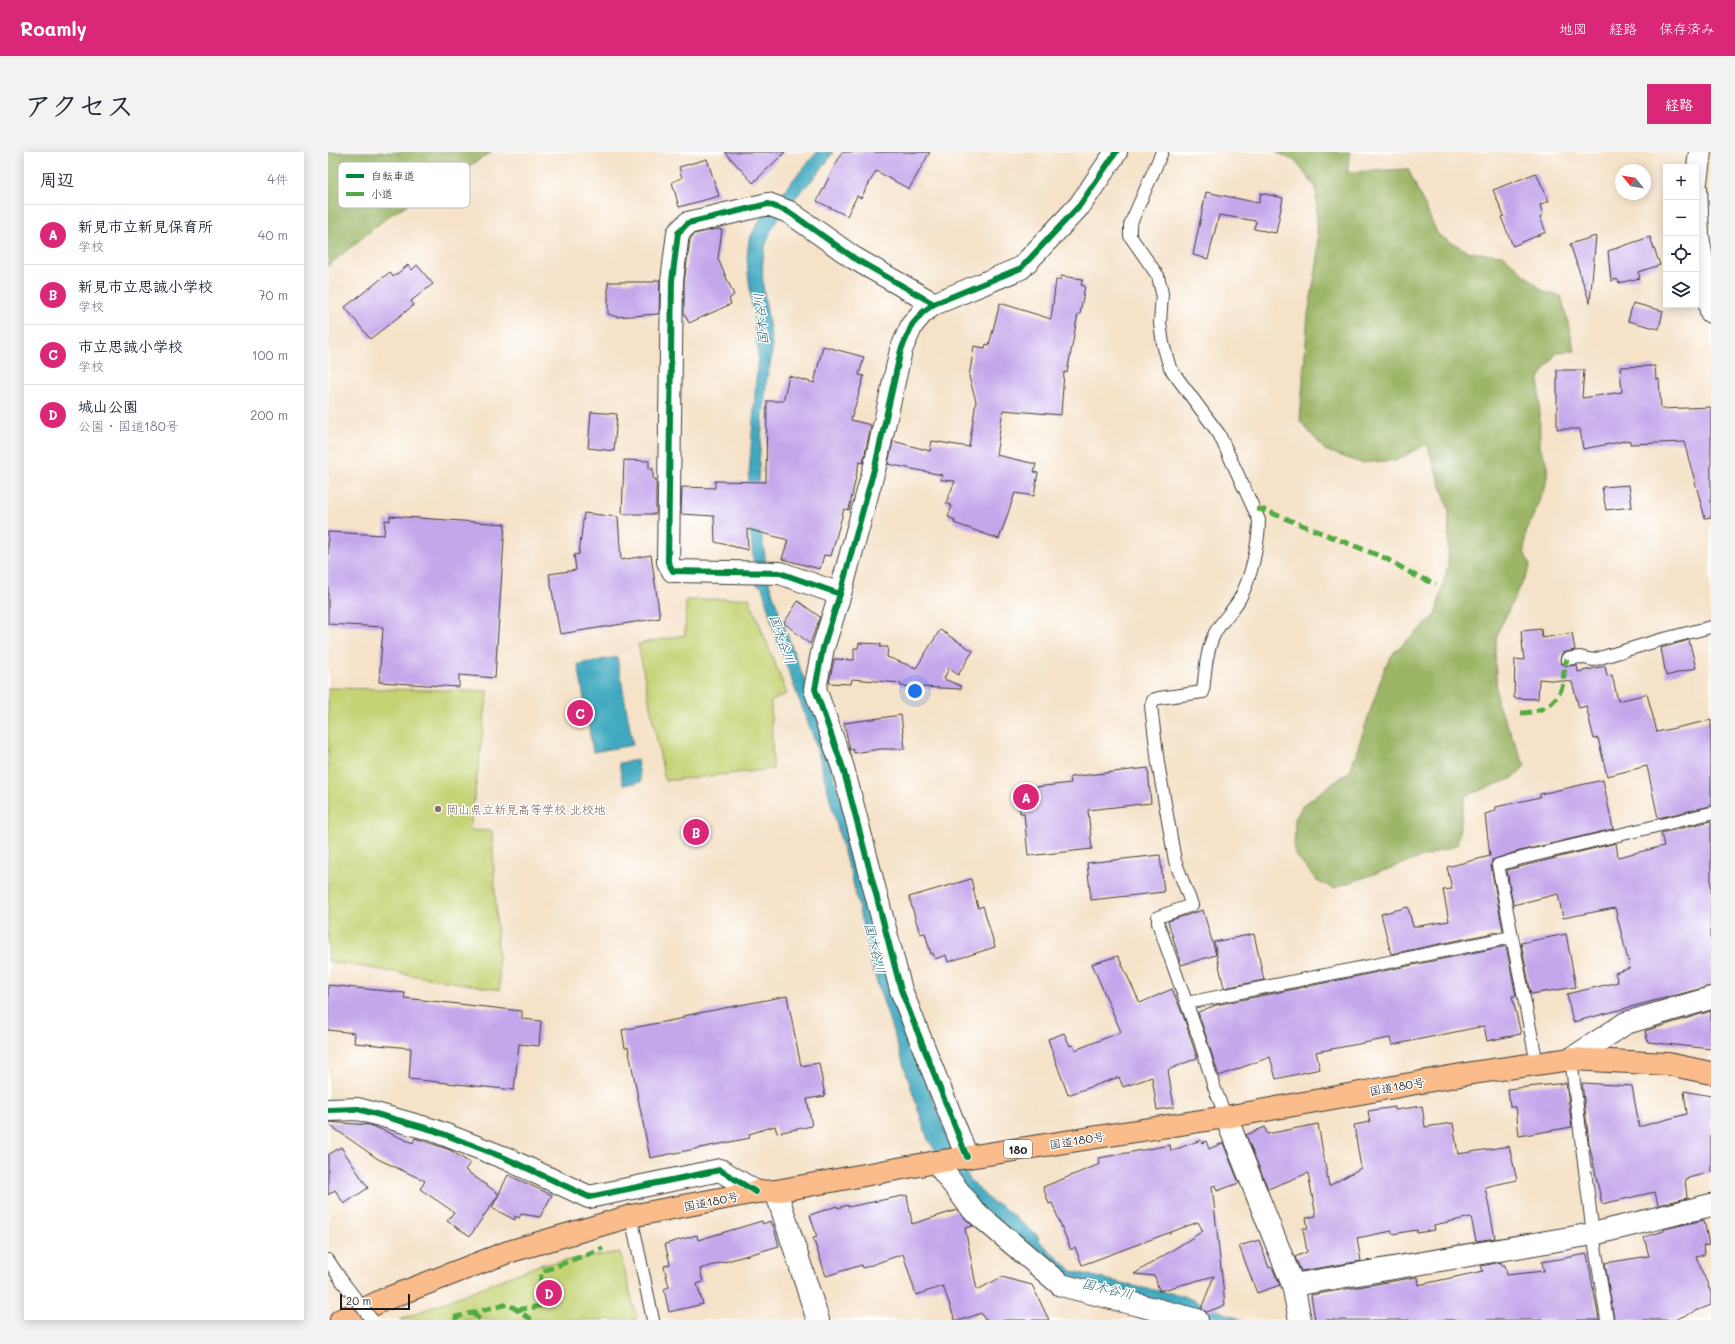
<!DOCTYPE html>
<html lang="ja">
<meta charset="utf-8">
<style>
body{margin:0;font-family:Mali,"Klee One",sans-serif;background:#f2f2f3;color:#1f2937}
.controls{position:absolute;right:12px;top:12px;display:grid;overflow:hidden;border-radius:0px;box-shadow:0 2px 10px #0003}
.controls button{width:36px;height:36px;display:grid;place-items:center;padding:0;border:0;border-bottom:1px solid #e0e1e3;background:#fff;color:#1f2937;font:20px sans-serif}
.compass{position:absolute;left:1287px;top:12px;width:36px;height:36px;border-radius:50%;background:#fff;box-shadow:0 2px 10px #0003;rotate:300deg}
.scale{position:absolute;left:12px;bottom:10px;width:70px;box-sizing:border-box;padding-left:4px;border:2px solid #1c1c1c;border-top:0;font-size:11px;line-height:14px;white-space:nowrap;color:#1c1c1c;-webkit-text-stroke:3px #fff;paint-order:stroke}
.you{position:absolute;left:587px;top:539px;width:14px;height:14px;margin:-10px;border:3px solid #fff;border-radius:50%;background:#1a73e8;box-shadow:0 0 0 6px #1a73e833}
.badge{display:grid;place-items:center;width:26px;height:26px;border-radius:50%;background:#db2777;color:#fff;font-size:13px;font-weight:700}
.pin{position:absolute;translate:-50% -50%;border:2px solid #fff;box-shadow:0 1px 4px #0006}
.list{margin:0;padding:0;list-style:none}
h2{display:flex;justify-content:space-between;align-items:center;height:52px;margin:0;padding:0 16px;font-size:17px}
h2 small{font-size:13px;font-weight:400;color:#747a83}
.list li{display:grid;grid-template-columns:26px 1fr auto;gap:12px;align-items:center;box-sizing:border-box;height:60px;padding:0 16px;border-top:1px solid #e0e1e3}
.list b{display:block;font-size:15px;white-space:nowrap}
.list p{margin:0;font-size:13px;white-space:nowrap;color:#747a83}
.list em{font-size:13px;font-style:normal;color:#747a83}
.icon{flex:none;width:22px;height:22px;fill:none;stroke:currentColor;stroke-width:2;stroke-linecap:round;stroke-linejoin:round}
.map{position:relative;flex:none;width:1383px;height:1168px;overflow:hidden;border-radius:0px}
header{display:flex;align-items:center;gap:24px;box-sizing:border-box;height:56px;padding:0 20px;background:#db2777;color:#fff}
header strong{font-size:19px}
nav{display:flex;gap:22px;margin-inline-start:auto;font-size:14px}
.intro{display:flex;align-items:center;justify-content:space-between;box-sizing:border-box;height:96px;padding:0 24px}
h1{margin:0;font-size:28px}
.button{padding:10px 18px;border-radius:0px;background:#db2777;color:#fff;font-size:14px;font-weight:700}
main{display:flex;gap:24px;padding:0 24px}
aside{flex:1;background:#fff;border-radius:0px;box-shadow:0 2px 10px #0003}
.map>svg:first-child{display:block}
.green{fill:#c5d375;stroke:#707848}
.forest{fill:#9cb566;stroke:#5c6841}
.water{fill:#40a9c0;stroke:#2e626e}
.building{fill:#c4a7eb}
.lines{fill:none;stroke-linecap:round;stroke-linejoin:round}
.service-casing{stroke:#3d3a36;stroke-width:14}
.minor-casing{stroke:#3d3a36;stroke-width:24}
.trunk-casing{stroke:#3d3a36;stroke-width:24}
.service{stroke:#fff;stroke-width:12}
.minor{stroke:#fff;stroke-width:22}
.trunk{stroke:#f9bc8a;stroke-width:22}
.service-bridge-casing{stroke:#3d3a36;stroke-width:14;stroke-linecap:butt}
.service-bridge{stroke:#fff;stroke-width:12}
.quiet{stroke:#52a943;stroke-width:5;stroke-dasharray:10 5;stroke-linecap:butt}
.cycleway-casing{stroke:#fff;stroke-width:8}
.cycleway{stroke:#00873e;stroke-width:6}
.education-dot{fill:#8d6e63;stroke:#fff;stroke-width:1.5}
.labels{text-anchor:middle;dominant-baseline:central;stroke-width:3;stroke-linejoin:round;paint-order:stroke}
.shield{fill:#fff;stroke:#606060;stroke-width:1}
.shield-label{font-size:11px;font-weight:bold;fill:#1c1c1c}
.education-label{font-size:12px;fill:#785e54;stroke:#fff;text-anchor:start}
.street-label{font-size:12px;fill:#1c1c1c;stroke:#fff}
.water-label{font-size:13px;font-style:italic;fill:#2e626e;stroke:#fff}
.key{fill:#fff;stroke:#bbb;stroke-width:1}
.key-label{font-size:11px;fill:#1c1c1c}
</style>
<header>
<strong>Roamly</strong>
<nav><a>地図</a><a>経路</a><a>保存済み</a></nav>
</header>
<div class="intro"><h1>アクセス</h1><a class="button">経路</a></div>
<main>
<aside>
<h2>周辺<small>4件</small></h2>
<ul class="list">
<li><span class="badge">A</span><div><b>新見市立新見保育所</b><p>学校</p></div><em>40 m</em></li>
<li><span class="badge">B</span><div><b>新見市立思誠小学校</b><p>学校</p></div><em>70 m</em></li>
<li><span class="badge">C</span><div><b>市立思誠小学校</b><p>学校</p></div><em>100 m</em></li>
<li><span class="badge">D</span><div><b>城山公園</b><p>公園 · 国道180号</p></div><em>200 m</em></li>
</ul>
</aside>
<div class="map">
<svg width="1383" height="1168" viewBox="0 0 1383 1168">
<rect width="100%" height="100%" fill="#fff"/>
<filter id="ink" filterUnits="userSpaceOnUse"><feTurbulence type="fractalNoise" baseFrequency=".025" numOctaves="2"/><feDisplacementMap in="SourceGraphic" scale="8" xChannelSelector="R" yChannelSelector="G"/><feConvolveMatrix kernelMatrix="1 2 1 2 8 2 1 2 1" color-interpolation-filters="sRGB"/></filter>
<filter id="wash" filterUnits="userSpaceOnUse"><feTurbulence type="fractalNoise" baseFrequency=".012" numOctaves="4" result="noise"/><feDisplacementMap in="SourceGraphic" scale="16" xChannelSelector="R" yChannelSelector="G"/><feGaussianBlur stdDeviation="0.9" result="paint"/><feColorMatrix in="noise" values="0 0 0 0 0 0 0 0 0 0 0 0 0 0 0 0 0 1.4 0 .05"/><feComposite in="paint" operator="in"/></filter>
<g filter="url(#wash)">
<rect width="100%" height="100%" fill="#f5e2c8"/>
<!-- green -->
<path class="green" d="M 421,446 L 459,542 L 443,549 L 445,617 L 337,629 L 310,492 L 357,483 L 358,448 Z
M 0,536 L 160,539 L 142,678 L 164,679 L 172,838 L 0,809 Z
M 292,1100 L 309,1168 L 71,1168 L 211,1113 Z"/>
<!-- forest -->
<path class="forest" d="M 0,0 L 164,0 L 62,63 L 0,114 Z
M 948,0 L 1022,0 L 1019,20 L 1080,17 L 1110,83 L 1141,100 L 1175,103 L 1216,140 L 1233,144 L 1247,199 L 1229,200 L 1211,226 L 1212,295 L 1220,314 L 1218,332 L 1198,381 L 1196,399 L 1202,415 L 1170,480 L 1167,497 L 1169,550 L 1197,614 L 1185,626 L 1137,644 L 1129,693 L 1006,736 L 989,729 L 966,701 L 967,667 L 975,653 L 1022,619 L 1057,515 L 1066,500 L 1107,464 L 1120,413 L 1121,358 L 1099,292 L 1068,308 L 1033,311 L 997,298 L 972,269 L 980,162 L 990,106 L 988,36 L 967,9 Z"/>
<!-- water -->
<path class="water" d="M 489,0 L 505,0 C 487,32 453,52 440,86 C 427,121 441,159 444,194 C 445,207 439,220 438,233 C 434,282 427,331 431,381 L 434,384 L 441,431 L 468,507 L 483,543 L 581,885 L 617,979 L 642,1028 L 665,1051 L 672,1053 L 711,1085 L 710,1088 L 744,1119 L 810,1135 L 853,1143 L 914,1168 L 878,1168 L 737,1131 L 640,1044 L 600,988 L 544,815 L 522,717 L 520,716 L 487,590 L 448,486 L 434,435 L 428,432 L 419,350 L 430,201 L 420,121 L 419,105 L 421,87 L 434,64 Z
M 289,505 L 305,593 L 265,600 L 250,512 Z
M 309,608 L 313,630 L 295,633 L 291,611 Z"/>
<g id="blocks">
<!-- building -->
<path class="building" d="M 397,0 L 457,0 L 425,31 Z
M 514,0 L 602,0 L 581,37 L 548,19 L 533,46 L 529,44 L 519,64 L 489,49 Z
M 379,7 L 391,44 L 351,55 L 344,30 L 354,26 L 351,15 Z
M 1208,21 L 1221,49 L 1212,53 L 1215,63 L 1212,65 L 1218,80 L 1185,94 L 1173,65 L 1176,64 L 1165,38 Z
M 878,40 L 931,51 L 933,41 L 955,46 L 948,81 L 926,77 L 928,69 L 891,63 L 880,107 L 865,103 Z
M 388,77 L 394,78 L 390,107 L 406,143 L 401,147 L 403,152 L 361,171 L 356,161 L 356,130 L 362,87 L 366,82 Z
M 1268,84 L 1262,151 L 1242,92 Z
M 1322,85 L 1332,113 L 1310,120 L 1312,126 L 1291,131 L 1289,127 L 1283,129 L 1280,99 Z
M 80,113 L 84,118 L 89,113 L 105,132 L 83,149 L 86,153 L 42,187 L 17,155 L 62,120 L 65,125 Z
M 733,124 L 755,127 L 753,133 L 757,134 L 752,162 L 750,162 L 739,221 L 736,220 L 733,263 L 675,258 L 668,303 L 708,312 L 706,320 L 710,321 L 706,344 L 687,341 L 671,387 L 626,371 L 627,368 L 620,365 L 624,354 L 618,351 L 627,329 L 613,328 L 614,323 L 560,312 L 565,289 L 602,299 L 604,289 L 641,295 L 648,249 L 641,225 L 646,194 L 657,196 L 658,192 L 661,193 L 672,151 L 723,167 L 728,128 L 732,128 Z
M 327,128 L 332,128 L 331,162 L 289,165 L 280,162 L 280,130 L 327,130 Z
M 1305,151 L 1335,159 L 1331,177 L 1300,169 Z
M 495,194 L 536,205 L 531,223 L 536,224 L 523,268 L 543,273 L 535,311 L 531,310 L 521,358 L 516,357 L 503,404 L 496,403 L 492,417 L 454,407 L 460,388 L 419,377 L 420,398 L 387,390 L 386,364 L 353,362 L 354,335 L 387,336 L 387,329 L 438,330 L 439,249 L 455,249 L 461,224 L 486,231 Z
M 1327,214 L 1328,227 L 1331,227 L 1333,257 L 1383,255 L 1383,365 L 1377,366 L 1356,290 L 1302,292 L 1302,288 L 1255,297 L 1252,277 L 1229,277 L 1229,218 L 1256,218 L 1254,246 L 1294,240 L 1292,215 Z
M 263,260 L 289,262 L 286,299 L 260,296 Z
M 296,308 L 321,309 L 321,317 L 325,317 L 325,327 L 328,327 L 328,362 L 294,362 Z
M 1301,333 L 1304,355 L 1278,358 L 1274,335 Z
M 256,361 L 290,365 L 293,408 L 323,403 L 332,466 L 232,482 L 221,422 L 248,418 L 246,403 L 251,402 Z
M 62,364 L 177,372 L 167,526 L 131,523 L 131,535 L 51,530 L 55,475 L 0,472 L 0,380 L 56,383 L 57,368 L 62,369 Z
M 470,449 L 492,465 L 482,492 L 456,471 Z
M 1213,477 L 1214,486 L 1244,481 L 1247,498 L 1234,501 L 1232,508 L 1233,511 L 1240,514 L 1249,513 L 1250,520 L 1277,514 L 1279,524 L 1284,523 L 1290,549 L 1319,542 L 1329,580 L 1383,568 L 1383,654 L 1330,666 L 1319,614 L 1279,624 L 1270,586 L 1266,587 L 1258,554 L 1251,556 L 1244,530 L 1211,527 L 1210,547 L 1186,546 L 1187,507 L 1196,508 L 1193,479 Z
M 612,478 L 645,499 L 630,523 L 621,516 L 616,527 L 633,534 L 633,537 L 572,534 L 573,531 L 524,527 L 523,532 L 501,531 L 506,507 L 526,508 L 526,496 L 530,496 L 531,491 L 553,492 L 552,495 L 560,495 L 559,505 L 588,516 Z
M 1361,488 L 1368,516 L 1338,524 L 1333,496 Z
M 573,563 L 577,597 L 552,597 L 526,601 L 525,597 L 522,598 L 516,571 Z
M 820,616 L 823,651 L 760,658 L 764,697 L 700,704 L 696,661 L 692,661 L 690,637 L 743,631 L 742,625 Z
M 1275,628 L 1285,677 L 1188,700 L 1164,708 L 1163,714 L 1175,779 L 1063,802 L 1053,762 L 1080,755 L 1085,775 L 1121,769 L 1115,738 L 1124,737 L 1119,715 L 1162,704 L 1157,662 L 1167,659 L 1168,655 L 1212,645 L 1212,642 Z
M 1383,669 L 1383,834 L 1245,870 L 1239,842 L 1290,830 L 1287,821 L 1302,816 L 1287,756 L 1235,766 L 1230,742 L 1185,753 L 1179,718 L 1288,691 L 1290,705 L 1336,694 L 1333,681 Z
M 832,703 L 836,740 L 763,748 L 759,711 Z
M 643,727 L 650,756 L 655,754 L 667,795 L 620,810 L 618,803 L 607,807 L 605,801 L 603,802 L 597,781 L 592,782 L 581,745 Z
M 875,758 L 888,803 L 853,813 L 840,769 Z
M 926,782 L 936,828 L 896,836 L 886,790 Z
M 1238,782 L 1248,835 L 1203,842 L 1193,791 Z
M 1178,794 L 1188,844 L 1184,844 L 1193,882 L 1159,889 L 1156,874 L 1064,893 L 1062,886 L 988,900 L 992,917 L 948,927 L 942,905 L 891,924 L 870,860 L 888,853 Z
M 790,804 L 812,851 L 844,837 L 855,863 L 869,906 L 840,918 L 846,955 L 829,958 L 824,925 L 795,935 L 791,925 L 740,943 L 725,902 L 720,887 L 736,881 L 742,894 L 745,893 L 747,898 L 793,880 L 764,812 Z
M 0,833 L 77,841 L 76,846 L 194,859 L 194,867 L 213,869 L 211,894 L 191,892 L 186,938 L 81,927 L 83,896 L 26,891 L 27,881 L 0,878 Z
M 459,844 L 473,914 L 491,911 L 497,944 L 479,947 L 484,974 L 449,981 L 447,974 L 421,982 L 422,986 L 322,1006 L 300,895 L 297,896 L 294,878 L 356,866 L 355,864 Z
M 1383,859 L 1383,897 L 1320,890 L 1317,879 Z
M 1238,931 L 1244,975 L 1191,984 L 1188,955 L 1182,955 L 1180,937 Z
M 1254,931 L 1304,934 L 1311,974 L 1314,974 L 1359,962 L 1356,939 L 1383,944 L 1383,1020 L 1357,1027 L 1359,1046 L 1330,1053 L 1327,1040 L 1274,1052 L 1261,991 Z
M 1094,954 L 1097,975 L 1125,971 L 1130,1002 L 1181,994 L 1189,1028 L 1157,1035 L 1167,1086 L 1148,1089 L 1143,1065 L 1106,1073 L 1107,1078 L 1089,1081 L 1089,1078 L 1064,1082 L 1064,1079 L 1029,1086 L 1033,1109 L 973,1119 L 967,1105 L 979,1100 L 975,1076 L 980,1076 L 978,1066 L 988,1064 L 980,1021 L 940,1037 L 918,983 L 937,975 L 939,982 L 990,972 L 1001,1034 L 1033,1016 L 1026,973 L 1042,970 L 1040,959 L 1067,955 L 1067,958 Z
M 0,970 L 42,973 L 85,991 L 87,986 L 122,998 L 142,1011 L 137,1018 L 171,1042 L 142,1084 L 119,1069 L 126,1060 L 92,1037 L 97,1029 L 50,1007 L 0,972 Z
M 873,988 L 874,991 L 878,989 L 881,997 L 895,991 L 911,1031 L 889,1039 L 887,1033 L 884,1034 L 897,1153 L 879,1160 L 873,1157 L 886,1124 L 831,1139 L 827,1124 L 806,1122 L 875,1079 L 870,1070 L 754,1113 L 747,1095 L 743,1098 L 724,1051 L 721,1052 L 715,1035 L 772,1012 L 771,1006 L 842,993 L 843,999 Z
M 13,995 L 40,1036 L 16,1052 L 7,1038 L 0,1043 L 0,1003 Z
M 180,1023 L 224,1043 L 212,1065 L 193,1062 L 191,1066 L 187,1064 L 187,1068 L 164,1056 Z
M 579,1043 L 584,1072 L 629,1058 L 645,1074 L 637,1076 L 649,1138 L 674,1125 L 704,1133 L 721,1168 L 657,1168 L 653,1161 L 634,1168 L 627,1168 L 615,1134 L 588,1143 L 575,1102 L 535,1116 L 534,1113 L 498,1124 L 485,1086 L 489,1085 L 482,1063 L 509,1054 L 510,1056 L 520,1053 L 520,1055 Z
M 1376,1068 L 1381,1093 L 1375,1094 L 1376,1103 L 1368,1105 L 1383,1140 L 1383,1153 L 1346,1168 L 1286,1168 L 1277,1111 L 1321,1104 L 1316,1085 L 1336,1079 L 1336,1077 Z
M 434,1069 L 435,1072 L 442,1069 L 443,1072 L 445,1072 L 451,1094 L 372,1117 L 375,1130 L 369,1132 L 375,1152 L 341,1160 L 336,1137 L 341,1135 L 336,1114 L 342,1112 L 337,1092 L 369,1083 L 370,1088 Z
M 931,1088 L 941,1116 L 944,1115 L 952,1133 L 929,1141 L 911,1094 Z
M 1259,1102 L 1271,1168 L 987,1168 L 983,1143 L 1089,1125 L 1090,1133 L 1155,1119 L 1153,1114 L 1173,1110 L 1173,1113 L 1177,1113 L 1179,1123 L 1216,1119 L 1214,1110 Z"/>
</g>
</g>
<g filter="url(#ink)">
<use href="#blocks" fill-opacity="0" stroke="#3d3a36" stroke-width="1"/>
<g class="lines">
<defs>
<path id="service" d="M 834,0 L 802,73 L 802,84 L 830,124 L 834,141 L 832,171 L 835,192 L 842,216 L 891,282 L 931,368 C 931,391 923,427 911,448 C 904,460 892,470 886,483 C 878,500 877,521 875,540 L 831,546 L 825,548 L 823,554 L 830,611 L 847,709 L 864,753 L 830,765 L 830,771 L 872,889 L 886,935 L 898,965
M 1239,507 L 1252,505 L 1265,508 L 1332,488 L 1383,475
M 859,851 L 1184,785
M 1243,907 L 1265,1082 L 1279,1168
M 1209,912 L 1170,713 L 1190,707 L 1383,661
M 303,1064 L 325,1168
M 0,1108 L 14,1129"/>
<path id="minor" d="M 1368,30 L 1372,0
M 1368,36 L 1370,84 L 1383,160
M 512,442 L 452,421 L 345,419 L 340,410 L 344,129 L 350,81 L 360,71 L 440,52 L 461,60 L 526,106 L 606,152
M 1243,907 L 1298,871 L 1383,846
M 0,958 L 30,957 L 105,978 L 177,1006 L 261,1045 L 392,1018 L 428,1040
M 898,965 L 965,1133 L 972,1168
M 639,1005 L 573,838 L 515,616 L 487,537 L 495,496 L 512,442 L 548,310 L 573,198 L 584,173 L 595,160 L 606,152 L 693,116 L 752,53 L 788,0
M 608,1010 L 645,1058 L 733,1133 L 869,1168
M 448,1039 L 490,1168
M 965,1133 L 1265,1082 L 1383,1053"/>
<path id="trunk" d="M 13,1168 L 55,1148 L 180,1100 L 303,1064 L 428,1040 L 448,1039 L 608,1010 L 898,965 L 1144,921 L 1243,907 L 1340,912 L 1383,921"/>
</defs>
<!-- service casing -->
<use href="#service" class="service-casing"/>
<!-- minor casing -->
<use href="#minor" class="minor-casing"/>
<!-- trunk casing -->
<use href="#trunk" class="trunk-casing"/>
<!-- service -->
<use href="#service" class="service"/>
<!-- minor -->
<use href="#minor" class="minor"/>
<!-- trunk -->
<use href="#trunk" class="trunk"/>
<defs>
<path id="service-bridge" d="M 14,1129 L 44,1168"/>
</defs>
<!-- service-bridge casing -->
<use href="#service-bridge" class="service-bridge-casing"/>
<!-- service-bridge -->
<use href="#service-bridge" class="service-bridge"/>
<!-- quiet -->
<path class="quiet" d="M 928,357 L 936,358 L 1057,406 L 1088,424 L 1108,432
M 1193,561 C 1212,561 1231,551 1235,531 C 1236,522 1236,515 1239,507
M 189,1158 L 212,1154 L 213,1120 L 275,1096
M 144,1161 L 153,1168
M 128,1168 L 128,1165 L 180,1152 L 204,1168"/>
<defs>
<path id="cycleway" d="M 512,442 L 452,421 L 345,419 L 340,410 L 344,129 L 350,81 L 360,71 L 440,52 L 461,60 L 526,106 L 606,152
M 0,958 L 30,957 L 105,978 L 177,1006 L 261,1045 L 392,1018 L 428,1040
M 639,1005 L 573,838 L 515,616 L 487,537 L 495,496 L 512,442 L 548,310 L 573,198 L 584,173 L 595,160 L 606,152 L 693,116 L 752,53 L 788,0"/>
</defs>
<!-- cycleway casing -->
<use href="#cycleway" class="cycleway-casing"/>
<!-- cycleway -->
<use href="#cycleway" class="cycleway"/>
</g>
</g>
<!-- markers -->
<circle class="education-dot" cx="110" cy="657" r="4"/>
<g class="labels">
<!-- shield labels -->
<rect class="shield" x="676" y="988" width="28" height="18" rx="3"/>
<g class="shield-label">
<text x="690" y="997">180</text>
</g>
<!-- education labels -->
<g class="education-label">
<text x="118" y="657">岡山県立新見高等学校 北校地</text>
</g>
<!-- street labels -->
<g class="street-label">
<text transform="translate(1069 934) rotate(-10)">国道180号</text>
<text transform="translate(749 988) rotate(-9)">国道180号</text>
<text transform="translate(383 1049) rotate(-11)">国道180号</text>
</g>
<!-- water labels -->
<g class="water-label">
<text transform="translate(432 167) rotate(-96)">国木谷川</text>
<text transform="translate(455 487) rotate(71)">国木谷川</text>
<text transform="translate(548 796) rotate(76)">国木谷川</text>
<text transform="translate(780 1136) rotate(13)">国木谷川</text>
</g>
</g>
<!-- legend -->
<rect x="10" y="10" width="132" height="46" rx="6" class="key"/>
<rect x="18" y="22" width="18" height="4" fill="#00873e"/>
<rect x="18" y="40" width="18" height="4" fill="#52a943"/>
<g class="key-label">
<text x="43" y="28">自転車道</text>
<text x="43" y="46">小道</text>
</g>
</svg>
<div class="controls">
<button>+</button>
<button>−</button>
<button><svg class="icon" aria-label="locate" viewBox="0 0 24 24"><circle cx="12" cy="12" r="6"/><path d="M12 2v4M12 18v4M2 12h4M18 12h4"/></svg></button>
<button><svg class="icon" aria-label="layers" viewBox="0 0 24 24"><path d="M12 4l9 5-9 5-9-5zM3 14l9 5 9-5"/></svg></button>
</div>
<svg class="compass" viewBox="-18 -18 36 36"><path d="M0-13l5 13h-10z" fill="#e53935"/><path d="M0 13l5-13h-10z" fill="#747a83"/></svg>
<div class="scale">20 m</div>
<div class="you"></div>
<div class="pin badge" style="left:698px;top:645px">A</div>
<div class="pin badge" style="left:368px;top:680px">B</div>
<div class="pin badge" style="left:252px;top:561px">C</div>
<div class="pin badge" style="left:221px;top:1141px">D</div>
</div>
</main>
